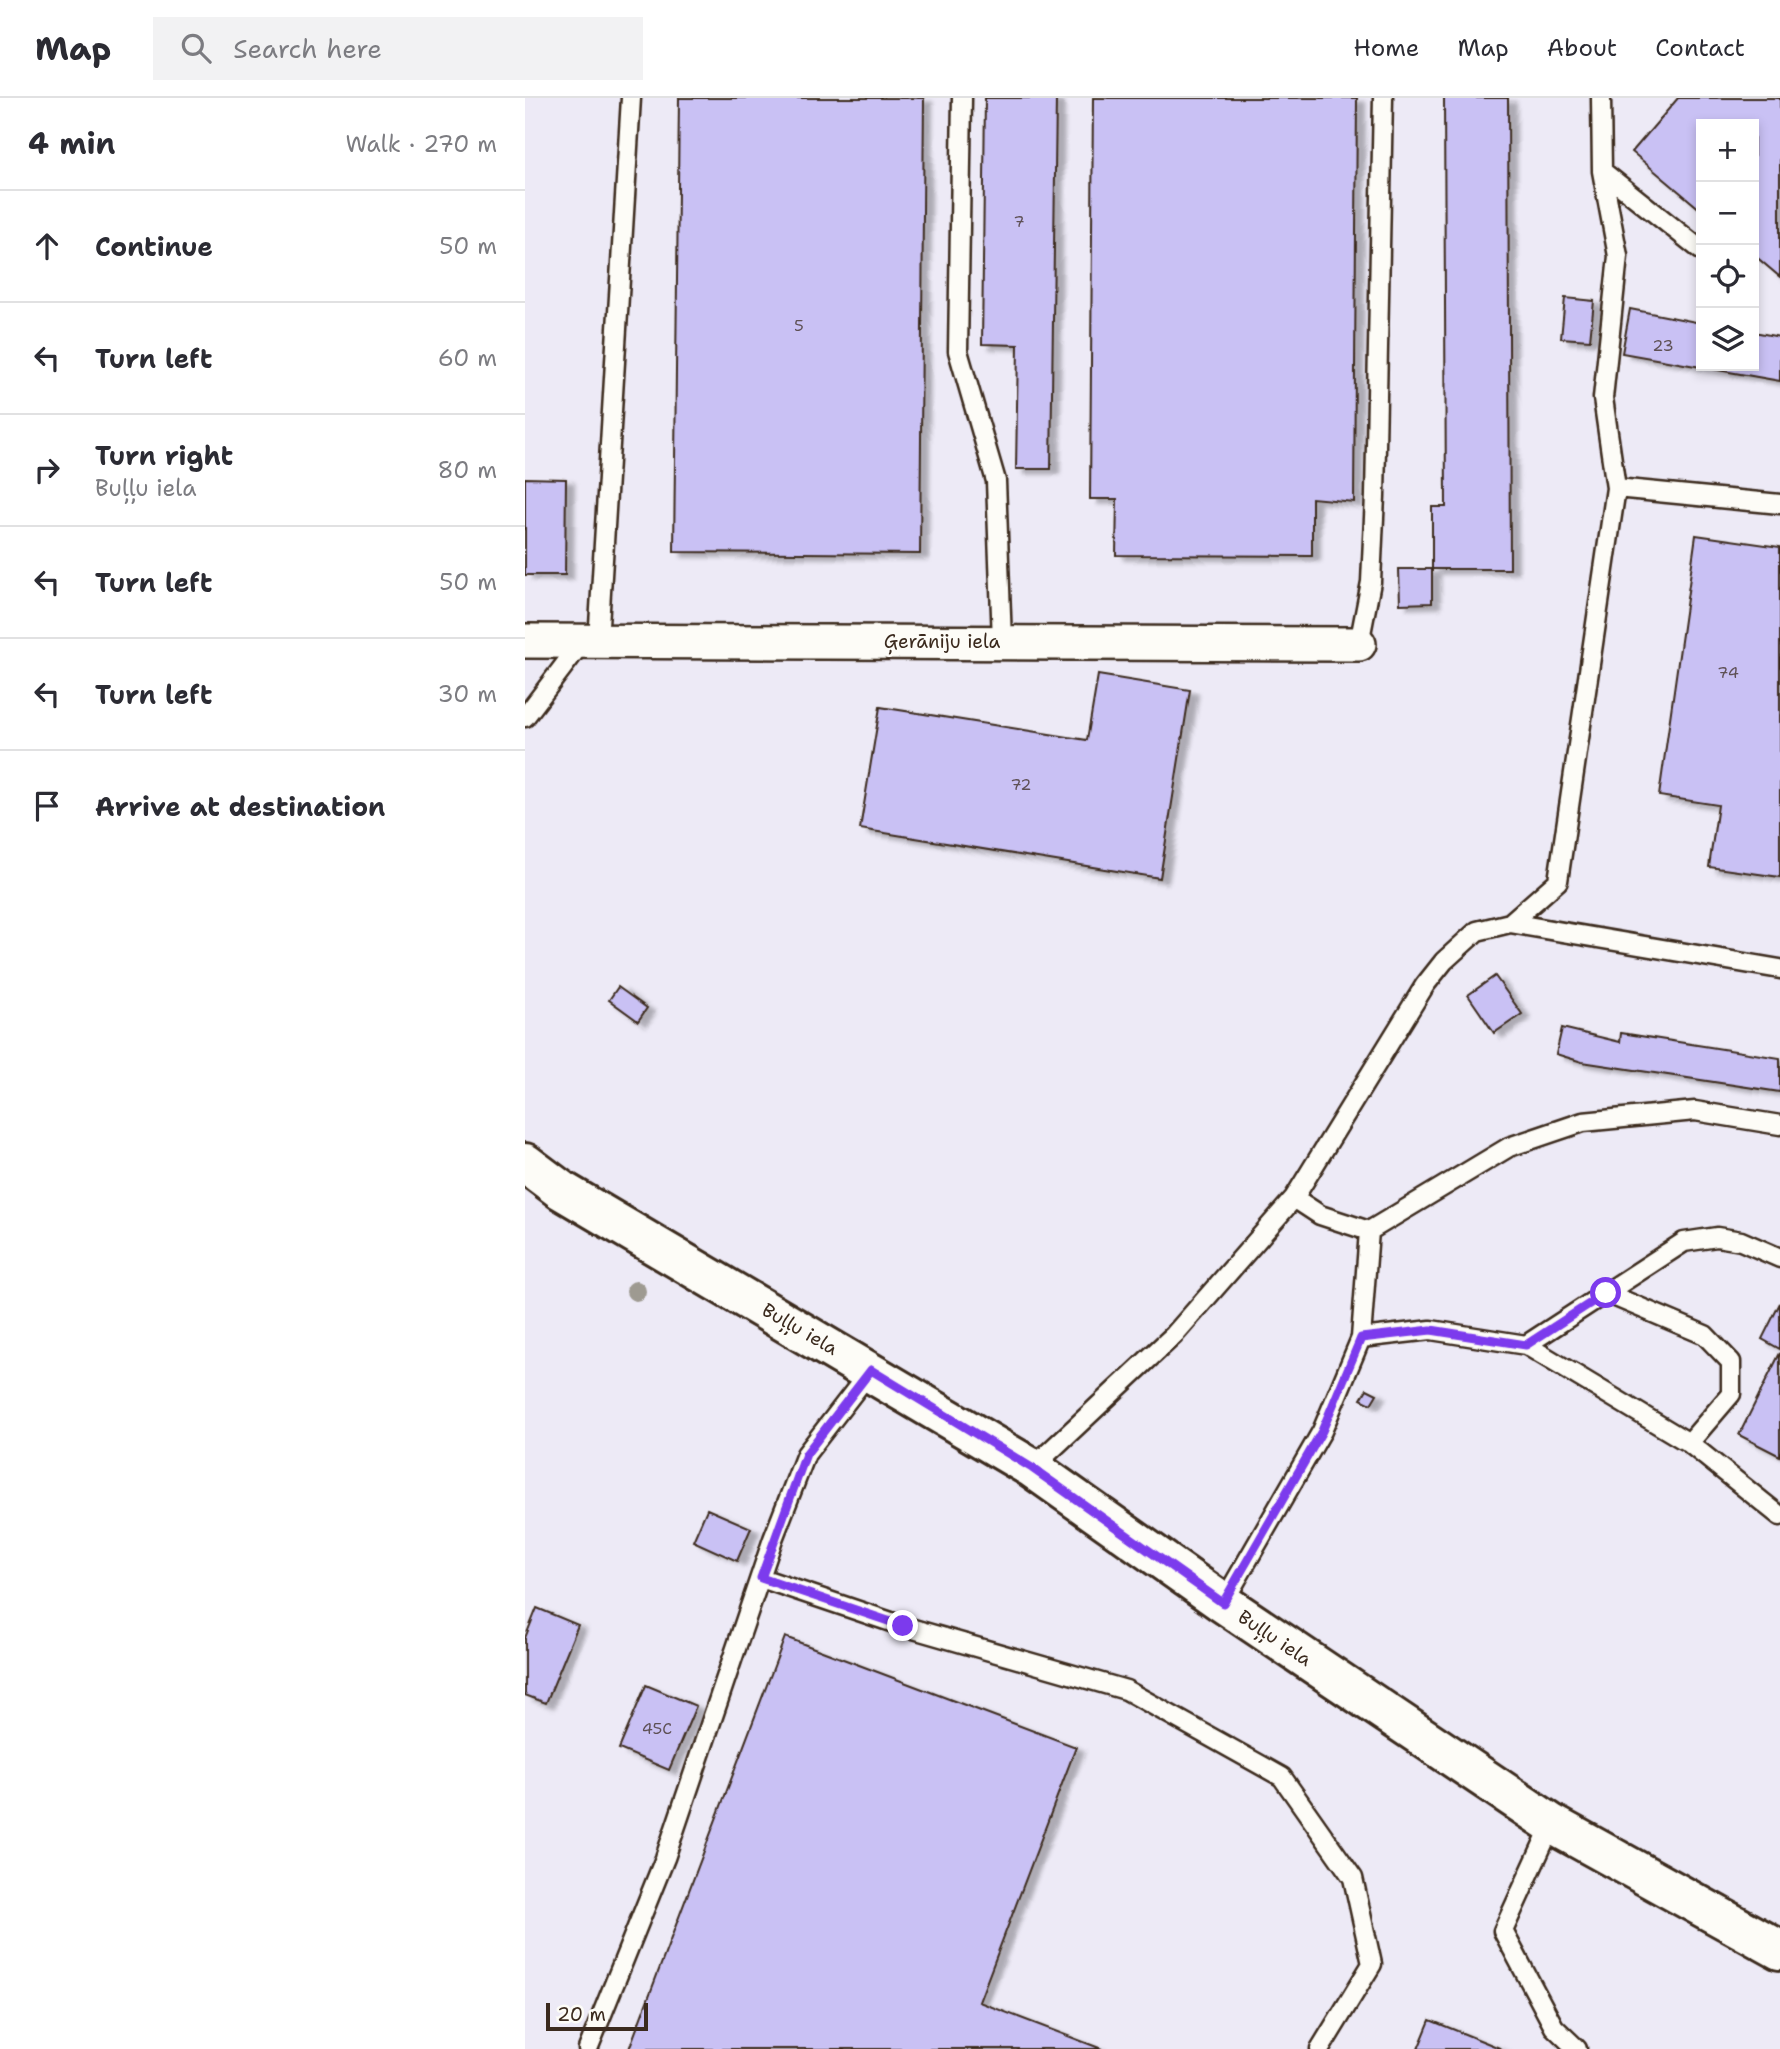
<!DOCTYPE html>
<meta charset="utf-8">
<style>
body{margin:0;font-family:"Shantell Sans",sans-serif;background:#f2f2f3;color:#2b2b33}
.controls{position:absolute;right:21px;top:21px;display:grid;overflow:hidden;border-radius:0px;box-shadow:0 4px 10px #0003}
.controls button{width:63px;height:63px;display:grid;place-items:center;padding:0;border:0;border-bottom:2px solid #e1e1e2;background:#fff;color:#2b2b33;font:35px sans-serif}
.scale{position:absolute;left:21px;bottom:18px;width:102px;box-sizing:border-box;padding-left:7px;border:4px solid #3b2a1e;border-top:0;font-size:19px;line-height:24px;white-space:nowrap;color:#3b2a1e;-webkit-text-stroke:5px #fdfcf7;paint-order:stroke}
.stop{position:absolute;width:21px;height:21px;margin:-16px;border:5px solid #7c3aed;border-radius:50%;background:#fff}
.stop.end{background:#7c3aed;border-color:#fff;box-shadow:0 2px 7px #0008}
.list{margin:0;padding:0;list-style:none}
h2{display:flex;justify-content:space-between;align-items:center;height:91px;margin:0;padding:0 28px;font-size:30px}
h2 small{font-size:23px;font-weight:400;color:#7c7c81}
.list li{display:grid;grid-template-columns:46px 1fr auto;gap:21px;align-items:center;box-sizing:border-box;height:112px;padding:0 28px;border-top:2px solid #e1e1e2}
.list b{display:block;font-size:26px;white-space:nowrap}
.list p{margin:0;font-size:23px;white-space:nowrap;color:#7c7c81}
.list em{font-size:23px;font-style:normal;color:#7c7c81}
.icon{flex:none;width:38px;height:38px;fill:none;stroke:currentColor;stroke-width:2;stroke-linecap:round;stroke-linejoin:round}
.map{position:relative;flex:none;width:1255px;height:1951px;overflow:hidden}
header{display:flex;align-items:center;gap:42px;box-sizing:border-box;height:98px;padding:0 35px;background:#fff;border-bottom:2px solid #e1e1e2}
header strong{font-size:33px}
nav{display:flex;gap:38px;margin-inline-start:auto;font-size:24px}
.search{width:490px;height:63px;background:#f2f2f3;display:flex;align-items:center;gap:18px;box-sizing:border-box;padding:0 24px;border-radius:0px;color:#7c7c81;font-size:26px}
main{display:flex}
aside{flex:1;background:#fff}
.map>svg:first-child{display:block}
.building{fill:#c9c1f4;stroke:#3b2a1e;stroke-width:2;filter:url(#shadow)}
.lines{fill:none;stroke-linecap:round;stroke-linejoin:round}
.lane-casing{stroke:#3b2a1e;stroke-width:23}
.street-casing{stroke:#3b2a1e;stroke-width:38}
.secondary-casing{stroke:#3b2a1e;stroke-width:44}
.lane{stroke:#fdfcf7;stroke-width:18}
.street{stroke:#fdfcf7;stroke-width:33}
.secondary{stroke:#fdfcf7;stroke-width:38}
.tree{fill:#9e9a91}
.route{stroke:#7c3aed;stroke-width:9}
.labels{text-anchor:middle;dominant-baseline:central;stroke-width:5;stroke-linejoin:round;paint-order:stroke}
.number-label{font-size:16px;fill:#5e5054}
.street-label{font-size:19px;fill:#3b2a1e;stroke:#fdfcf7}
</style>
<header>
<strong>Map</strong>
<div class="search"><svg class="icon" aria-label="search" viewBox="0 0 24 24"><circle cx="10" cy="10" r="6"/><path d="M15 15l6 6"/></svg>Search here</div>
<nav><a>Home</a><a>Map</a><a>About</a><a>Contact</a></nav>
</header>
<main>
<aside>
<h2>4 min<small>Walk · 270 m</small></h2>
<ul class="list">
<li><svg class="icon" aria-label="ahead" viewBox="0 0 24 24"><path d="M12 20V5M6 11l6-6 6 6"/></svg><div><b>Continue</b></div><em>50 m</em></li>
<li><svg class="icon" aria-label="left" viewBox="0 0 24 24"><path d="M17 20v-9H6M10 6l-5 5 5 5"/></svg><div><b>Turn left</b></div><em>60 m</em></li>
<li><svg class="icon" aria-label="right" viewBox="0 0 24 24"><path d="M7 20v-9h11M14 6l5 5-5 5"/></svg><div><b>Turn right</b><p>Buļļu iela</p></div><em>80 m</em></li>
<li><svg class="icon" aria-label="left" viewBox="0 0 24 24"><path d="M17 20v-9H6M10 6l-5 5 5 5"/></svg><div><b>Turn left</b></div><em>50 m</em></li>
<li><svg class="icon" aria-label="left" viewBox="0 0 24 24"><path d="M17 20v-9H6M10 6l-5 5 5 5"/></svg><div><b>Turn left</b></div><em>30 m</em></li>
<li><svg class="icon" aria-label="arrive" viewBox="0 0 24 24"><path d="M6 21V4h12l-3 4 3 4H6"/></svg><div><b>Arrive at destination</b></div></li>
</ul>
</aside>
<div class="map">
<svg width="1255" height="1951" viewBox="0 0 1255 1951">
<defs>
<filter id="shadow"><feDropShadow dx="8" dy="4.5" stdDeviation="2" flood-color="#0004"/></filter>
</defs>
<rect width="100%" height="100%" fill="#edeaf6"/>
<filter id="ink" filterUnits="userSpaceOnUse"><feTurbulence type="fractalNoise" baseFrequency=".0143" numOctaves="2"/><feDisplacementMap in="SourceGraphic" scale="14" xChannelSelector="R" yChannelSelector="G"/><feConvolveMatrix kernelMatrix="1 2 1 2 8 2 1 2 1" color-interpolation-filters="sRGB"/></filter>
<g filter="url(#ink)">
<!-- building -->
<path class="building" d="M 154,0 L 399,0 L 395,456 L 149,454 Z
M 460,0 L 531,0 L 526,371 L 491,371 L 493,247 L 457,246 Z
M 568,0 L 832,0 L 829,404 L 787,400 L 787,458 L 591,457 L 592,401 L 565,401 Z
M 919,0 L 983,0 L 985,471 L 907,471 L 907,409 L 921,409 Z
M 1153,0 L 1255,0 L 1255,179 L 1229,157 L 1229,26 L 1176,26 L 1176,112 L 1107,54 Z
M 1040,200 L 1069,203 L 1065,242 L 1036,240 Z
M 1105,211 L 1176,225 L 1176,268 L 1229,268 L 1229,234 L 1255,239 L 1255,283 L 1097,255 Z
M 0,380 L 41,381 L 40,477 L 0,477 Z
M 1171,437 L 1255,449 L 1255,779 L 1184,769 L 1193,707 L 1134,698 Z
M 874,471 L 907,471 L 907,505 L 875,506 Z
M 573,577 L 665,592 L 635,780 L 335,731 L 355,609 L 562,642 Z
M 970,878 L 997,916 L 969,935 L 943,897 Z
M 93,889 L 122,910 L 113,923 L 84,902 Z
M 1037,930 L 1095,944 L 1096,935 L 1255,960 L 1255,994 L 1057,964 L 1031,956 Z
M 1255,1205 L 1255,1251 L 1237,1241 Z
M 1255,1255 L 1255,1358 L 1214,1337 Z
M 842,1291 L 852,1296 L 846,1306 L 836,1301 Z
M 182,1411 L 226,1430 L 212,1463 L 168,1443 Z
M 12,1510 L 53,1527 L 21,1605 L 0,1597 L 0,1540 Z
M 260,1539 L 551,1649 L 454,1904 L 577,1951 L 104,1951 Z
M 121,1587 L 171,1608 L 144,1672 L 94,1651 Z
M 905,1922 L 977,1951 L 893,1951 Z"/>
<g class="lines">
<defs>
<path id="lane" d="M 437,0 L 433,253 L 471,383 L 477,543
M 1076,0 L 1077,73 L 1093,158 L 1078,300 L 1091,390
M 1077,73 L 1176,152
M 73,544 L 106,0
M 834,546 L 846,484 L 850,398 L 858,0
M 0,619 L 57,544
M 985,825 L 1033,783 L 1091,390 L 1255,406
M 769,1100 L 795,1117 L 844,1133 L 984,1049 L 1058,1024 L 1170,1013 L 1255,1027
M 1081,1195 L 1180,1237 L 1206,1264 L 1206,1296 L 1164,1345
M 836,1240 L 844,1133
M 1001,1247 L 1159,1144 L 1192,1139 L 1216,1143 L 1255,1160
M 507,1370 L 649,1237 L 769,1100 L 900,887 L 919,863 L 952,833 L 985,825 L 1255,871
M 236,1480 L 378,1528 L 601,1592 L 757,1679 L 828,1780 L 847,1866 L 795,1951
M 698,1505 L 797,1333 L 836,1240 L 906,1232 L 1001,1247 L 1164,1345 L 1255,1418
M 1027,1726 L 978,1833 L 1029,1929 L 1052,1951
M 63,1951 L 140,1760 L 248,1441 L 281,1356 L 346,1272"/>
<path id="street" d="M 0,543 L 834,546"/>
<path id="secondary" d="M 0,1065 L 36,1092 L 507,1370 L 698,1505 L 1027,1726 L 1255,1852"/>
</defs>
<!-- lane casing -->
<use href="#lane" class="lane-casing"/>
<!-- street casing -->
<use href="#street" class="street-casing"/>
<!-- secondary casing -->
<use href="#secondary" class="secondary-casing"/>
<!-- lane -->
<use href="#lane" class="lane"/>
<!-- street -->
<use href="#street" class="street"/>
<!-- secondary -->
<use href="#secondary" class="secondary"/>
</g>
<!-- trees -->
<circle class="tree" cx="111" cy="1193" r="10"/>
</g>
<g class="lines" filter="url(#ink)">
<!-- route -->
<path class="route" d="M 378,1528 L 236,1480 L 281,1356 L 346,1272 L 507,1370 L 698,1505 L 797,1333 L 836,1240 L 906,1232 L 1001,1247 L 1081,1195"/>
</g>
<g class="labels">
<!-- number labels -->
<g class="number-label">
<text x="494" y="123">7</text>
<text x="274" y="227">5</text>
<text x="1138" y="247">23</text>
<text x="1203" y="574">74</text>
<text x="496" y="686">72</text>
<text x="132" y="1630">45C</text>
</g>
<!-- street labels -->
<g class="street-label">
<text x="417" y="543">Ģerāniju iela</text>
<text transform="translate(275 1231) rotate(30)">Buļļu iela</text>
<text transform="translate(750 1540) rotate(34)">Buļļu iela</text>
</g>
</g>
</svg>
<div class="controls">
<button>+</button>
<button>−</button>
<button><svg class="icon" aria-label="locate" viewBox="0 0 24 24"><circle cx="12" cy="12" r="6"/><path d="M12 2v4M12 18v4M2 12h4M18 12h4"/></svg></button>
<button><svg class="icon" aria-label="layers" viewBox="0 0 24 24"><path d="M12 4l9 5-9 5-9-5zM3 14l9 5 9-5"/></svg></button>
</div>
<div class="scale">20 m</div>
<div class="stop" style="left:1081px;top:1195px"></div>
<div class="stop end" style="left:378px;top:1528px"></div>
</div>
</main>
